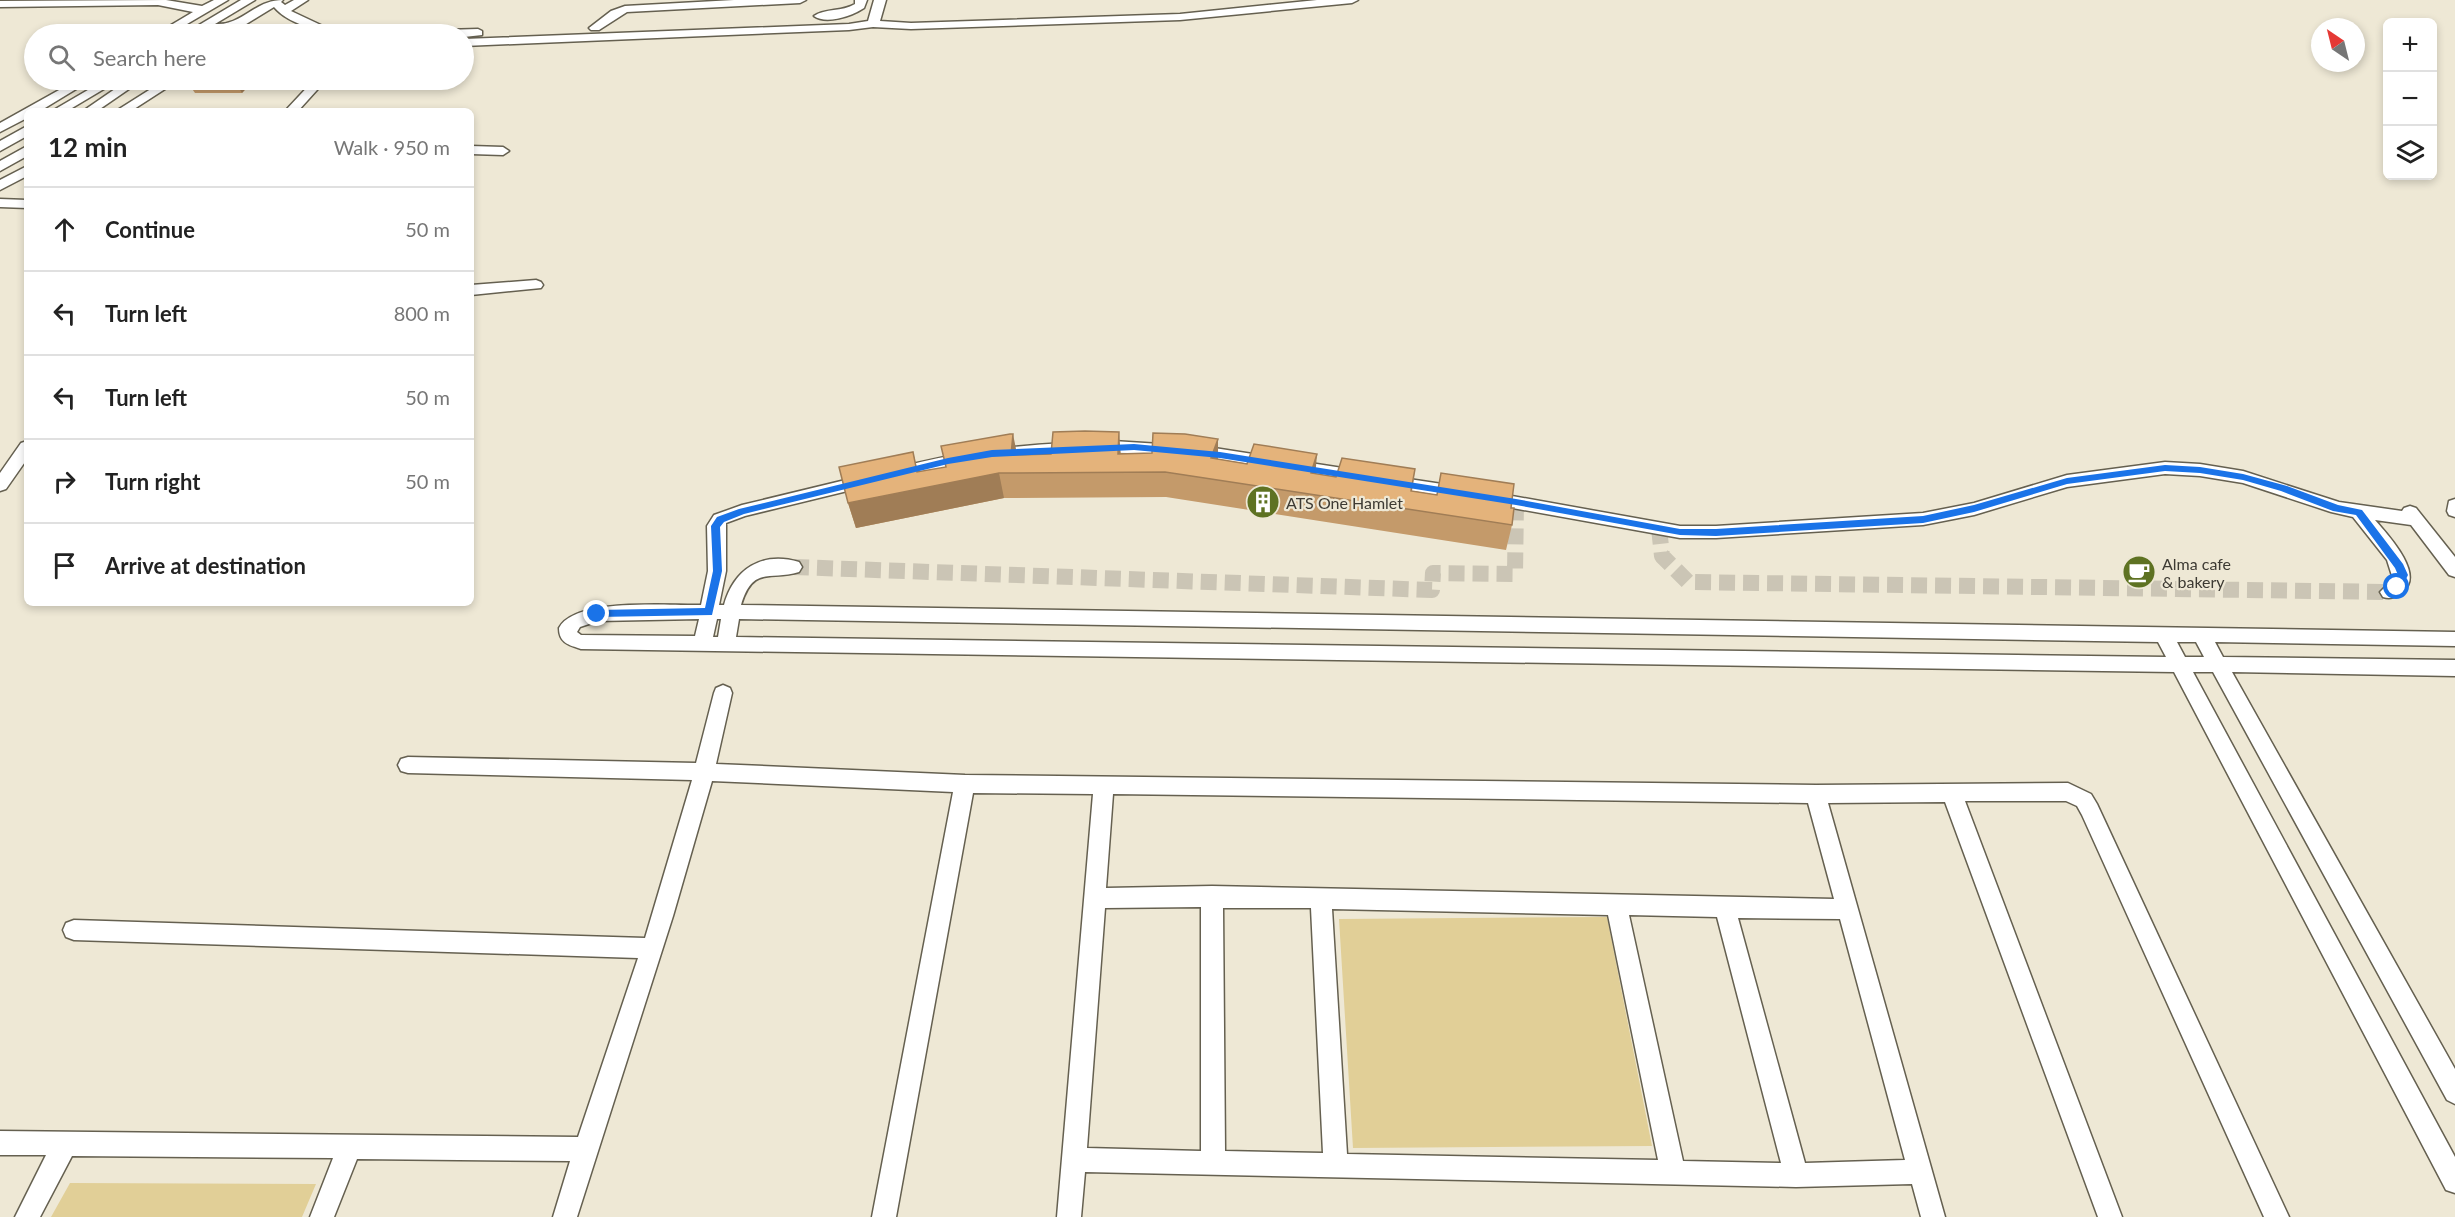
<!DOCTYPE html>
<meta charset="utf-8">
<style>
body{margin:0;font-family:Lato,sans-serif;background:#f6f6f6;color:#222}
.controls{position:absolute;right:18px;top:18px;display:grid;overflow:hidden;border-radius:9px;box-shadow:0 3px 9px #0003}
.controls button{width:54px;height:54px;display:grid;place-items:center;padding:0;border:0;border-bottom:2px solid #e0e0e0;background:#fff;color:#222;font:30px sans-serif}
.compass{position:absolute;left:2311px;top:18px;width:54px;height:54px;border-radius:50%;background:#fff;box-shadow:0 3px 9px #0003;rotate:325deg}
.stop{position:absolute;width:18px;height:18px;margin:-14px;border:4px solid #1a73e8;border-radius:50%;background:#fff}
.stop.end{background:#1a73e8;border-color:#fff;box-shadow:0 2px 6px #0008}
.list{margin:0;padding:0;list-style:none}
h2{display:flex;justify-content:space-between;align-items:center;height:78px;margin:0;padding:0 24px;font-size:26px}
h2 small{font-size:20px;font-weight:400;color:#767676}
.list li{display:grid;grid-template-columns:39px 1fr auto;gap:18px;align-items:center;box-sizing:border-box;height:84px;padding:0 24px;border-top:2px solid #e0e0e0}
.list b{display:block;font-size:22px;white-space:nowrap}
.list em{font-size:20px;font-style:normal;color:#767676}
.icon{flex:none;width:33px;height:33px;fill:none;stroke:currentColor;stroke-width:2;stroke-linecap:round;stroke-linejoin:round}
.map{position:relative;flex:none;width:2455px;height:1217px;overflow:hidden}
.search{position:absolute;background:#fff;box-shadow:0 3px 9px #0003;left:24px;top:24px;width:450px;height:66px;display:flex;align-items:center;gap:15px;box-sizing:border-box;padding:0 21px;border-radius:33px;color:#767676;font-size:22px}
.panel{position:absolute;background:#fff;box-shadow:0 3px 9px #0003;left:24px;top:108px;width:450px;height:498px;border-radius:9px}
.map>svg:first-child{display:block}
.green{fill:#e1cf97}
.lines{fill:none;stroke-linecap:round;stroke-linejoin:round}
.minor-tunnel{stroke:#cbc5b5;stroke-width:16;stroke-dasharray:16 8;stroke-linecap:butt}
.minor-casing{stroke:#656050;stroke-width:3}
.minor{fill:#fff;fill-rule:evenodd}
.wall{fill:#c49a6a}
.shaded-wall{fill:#a07d56}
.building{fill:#e4b37b;stroke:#a07d56;stroke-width:1.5}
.route{fill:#1a73e8}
.labels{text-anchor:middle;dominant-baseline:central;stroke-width:4.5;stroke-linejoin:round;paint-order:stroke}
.poi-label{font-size:16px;fill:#3d3a33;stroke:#eee8d5;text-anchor:start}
</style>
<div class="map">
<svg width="2455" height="1217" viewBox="0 0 2455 1217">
<rect width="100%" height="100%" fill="#eee8d5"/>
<!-- green -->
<path class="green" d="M 1607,917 L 1652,1146 L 1353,1148 L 1339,919 Z
M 70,1183 L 316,1184 L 302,1217 L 51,1217 Z"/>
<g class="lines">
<!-- minor-tunnel -->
<path class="minor-tunnel" d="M 1659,528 L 1662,556 L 1688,582 L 2389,592
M 793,567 L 1432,590 L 1433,573 L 1515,574 L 1516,502"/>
<defs>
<path id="minor" d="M 166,0 L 202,6 L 214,0 L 228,0 L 170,34 L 156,34 L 193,12 L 158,5 L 0,7 L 0,1 Z
M 241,0 L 255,0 L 215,24 C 242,26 254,0 283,0 L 281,2 L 285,5 L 294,0 L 308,0 L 291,11 L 325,27 L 326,30 L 337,30 L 343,34 L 227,34 L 204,31 L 198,34 L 184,34 ZM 274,7 C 283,18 297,23 311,29 L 243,26 Z
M 734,0 L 806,0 L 800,3 L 627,12 L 599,30 L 591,30 L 589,28 L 611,11 L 625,6 Z
M 855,0 L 867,0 L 864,8 C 852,16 826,25 814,16 C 825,8 842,12 855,4 Z
M 874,0 L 886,0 L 880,21 L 911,23 L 1180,14 L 1317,0 L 1358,0 L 1352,3 L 1180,20 L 911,29 L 873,27 L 849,30 L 464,46 L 464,39 L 849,24 L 868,21 Z
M 478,29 L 482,31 L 482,35 L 464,37 L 464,34 L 438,34 L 444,30 Z
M 77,80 L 91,80 L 40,111 L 27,111 L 27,118 L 0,132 L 0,123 Z
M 105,80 L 119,80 L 67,111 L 52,111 Z
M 128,80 L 142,80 L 97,111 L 83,111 Z
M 165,80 L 179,80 L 131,111 L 116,111 Z
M 314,80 L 326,80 L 298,111 L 285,111 Z
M 27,126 L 27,136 L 0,151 L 0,141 Z
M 27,146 L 27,156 L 0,171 L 0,161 Z
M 471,146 L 503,147 L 509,151 L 503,155 L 471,154 Z
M 27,166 L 27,176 L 0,190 L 0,180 Z
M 0,199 L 27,200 L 27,208 L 0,207 Z
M 536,280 L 541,282 L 543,285 L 541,288 L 471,295 L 471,285 Z
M 27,441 L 27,459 L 6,489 L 0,491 L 0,473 L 21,443 Z
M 1113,441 L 1208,447 L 1362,471 L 1368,473 L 1370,477 L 1368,481 L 1362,483 C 1291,472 1221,458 1149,454 C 1064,449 979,461 896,480 L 890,478 L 888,474 L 890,470 C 962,449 1039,443 1113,441 Z
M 2165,462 L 2200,464 L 2243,471 L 2339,502 L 2402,511 L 2404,508 L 2410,506 L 2416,508 L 2455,557 L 2455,577 L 2449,575 L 2411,525 L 2375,520 C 2387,534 2425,574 2403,591 C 2396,596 2392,600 2383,597 L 2380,592 L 2393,579 L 2387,560 L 2353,517 L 2331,512 L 2243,483 L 2200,476 L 2165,474 L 2067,487 L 1974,515 L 1923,525 L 1716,538 L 1680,538 L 1490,504 L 1484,502 L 1482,498 L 1484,494 L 1490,492 L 1680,526 L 1716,526 L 1923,513 L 1974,503 L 2067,475 Z
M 866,475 L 872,477 L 874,481 L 872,485 L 745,516 L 726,523 L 726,571 L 719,605 L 724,605 C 734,569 762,551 799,562 L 802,567 L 799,572 C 770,581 753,565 741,605 L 2455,632 L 2455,646 L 2215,642 L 2223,657 L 2455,660 L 2455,676 L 2232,672 L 2455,1069 L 2455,1104 L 2447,1100 L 2213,672 L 2193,672 L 2455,1157 L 2455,1193 L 2446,1190 L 2174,672 L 581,649 C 569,645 559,643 559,628 C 575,597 669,606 701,605 L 708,571 L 707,526 L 714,515 L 742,505 ZM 699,619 L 695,636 L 581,635 L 577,632 L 580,627 L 598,621 ZM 717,619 L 721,619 L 718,637 L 713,637 ZM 739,619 L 2158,642 L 2166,657 L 736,637 ZM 2177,642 L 2196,642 L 2204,657 L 2185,657 Z
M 1389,476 L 1462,487 L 1468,489 L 1470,493 L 1468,497 L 1462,499 L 1383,486 L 1381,482 L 1383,478 Z
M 2455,499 L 2455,517 L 2449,515 L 2447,511 L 2449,501 Z
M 723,685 L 730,688 L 732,693 L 716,764 L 965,775 L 1816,785 L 2068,783 L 2091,794 L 2097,804 L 2289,1217 L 2264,1217 L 2082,815 L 2077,806 L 2066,801 L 1965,801 L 2122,1217 L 2098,1217 L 1945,802 L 1828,803 L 1945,1217 L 1921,1217 L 1912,1184 L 1796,1187 L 1085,1172 L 1081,1217 L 1057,1217 L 1093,794 L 973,793 L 896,1217 L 872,1217 L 953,792 L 712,781 L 673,916 L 577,1217 L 553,1217 L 570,1161 L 357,1159 L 334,1217 L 310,1217 L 333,1158 L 72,1156 L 40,1217 L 15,1217 L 46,1155 L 0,1155 L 0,1131 L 578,1137 L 638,958 L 74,940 L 66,937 L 63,930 L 66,923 L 74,920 L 645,938 L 692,780 L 408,773 L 401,771 L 398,765 L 401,759 L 408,757 L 696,763 L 714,693 L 716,688 ZM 1113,794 L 1808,803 L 1834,899 L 1212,886 L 1106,888 ZM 1201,907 L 1201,1151 L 1087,1148 L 1105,908 ZM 1223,908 L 1311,908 L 1323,1153 L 1225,1151 ZM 1332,909 L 1608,915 L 1658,1160 L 1347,1154 ZM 1629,915 L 1717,917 L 1781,1163 L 1683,1161 ZM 1738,918 L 1840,919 L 1905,1160 L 1805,1163 Z"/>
</defs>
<!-- minor casing -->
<use href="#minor" class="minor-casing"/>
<!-- minor -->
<use href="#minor" class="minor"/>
</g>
<!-- wall -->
<path class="wall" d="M 186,80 L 254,80 L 242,93 L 195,93 Z
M 1121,453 L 1218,459 L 1336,477 L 1415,469 L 1412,491 L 1511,508 L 1512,525 L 1506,550 L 1166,497 L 1004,498 L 856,528 L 848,503 L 918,472 L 1017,455 Z"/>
<!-- shaded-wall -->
<path class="shaded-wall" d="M 234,80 L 254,80 L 242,93 Z
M 1119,432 L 1121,457 L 1118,454 Z
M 1013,434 L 1018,459 L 1011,455 Z
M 1218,439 L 1218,464 L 1211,458 Z
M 913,452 L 919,477 L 999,473 L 1004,498 L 856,528 L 848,503 Z
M 1317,454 L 1315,479 L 1311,473 Z"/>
<!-- building -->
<path class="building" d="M 1085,431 L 1119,432 L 1118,454 L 1152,453 L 1153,433 L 1185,434 L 1218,439 L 1211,458 L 1247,464 L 1254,444 L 1317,454 L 1311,473 L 1336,477 L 1342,458 L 1415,469 L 1411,491 L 1437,495 L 1441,473 L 1514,484 L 1511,508 L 1514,508 L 1512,525 L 1165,472 L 999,473 L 848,503 L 839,467 L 913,452 L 917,472 L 946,467 L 941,446 L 1010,434 L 1013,434 L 1011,455 L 1051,454 L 1053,432 Z"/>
<!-- route -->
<path class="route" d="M 1134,444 L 1220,452 L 1516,499 L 1680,529 L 1716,529 L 1923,516 L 1974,505 L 2067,478 L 2165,465 L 2200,467 L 2243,474 L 2287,486 L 2338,505 L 2362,510 L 2403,564 L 2408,575 L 2401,589 L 2394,589 L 2393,587 L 2398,575 L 2395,568 L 2356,515 L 2333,511 L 2281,491 L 2243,480 L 2200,473 L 2165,471 L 2067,484 L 1974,512 L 1923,523 L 1716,536 L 1680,535 L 1516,505 L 1220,458 L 1134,450 L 992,457 L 948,464 L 744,514 L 724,522 L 720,527 L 722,571 L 712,615 L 597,617 L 593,614 L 597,610 L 705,608 L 713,571 L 711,526 L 717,517 L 739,509 L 948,458 L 992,450 Z"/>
<!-- icons -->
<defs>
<symbol id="building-disc" viewBox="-11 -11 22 22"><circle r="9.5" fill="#5e7222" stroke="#eee8d5"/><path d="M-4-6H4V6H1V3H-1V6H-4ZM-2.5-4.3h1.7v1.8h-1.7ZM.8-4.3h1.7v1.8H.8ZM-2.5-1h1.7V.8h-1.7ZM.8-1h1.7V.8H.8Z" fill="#fff"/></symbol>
<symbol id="cafe-disc" viewBox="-11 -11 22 22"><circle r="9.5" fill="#5e7222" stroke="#eee8d5"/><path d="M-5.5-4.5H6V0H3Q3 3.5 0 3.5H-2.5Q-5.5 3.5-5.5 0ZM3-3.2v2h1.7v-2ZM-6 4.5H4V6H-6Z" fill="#fff"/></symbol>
</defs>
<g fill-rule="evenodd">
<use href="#building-disc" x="1244" y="483" width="38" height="38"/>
<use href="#cafe-disc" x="2120" y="553" width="38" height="38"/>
</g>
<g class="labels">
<!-- poi labels -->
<g class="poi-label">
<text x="1286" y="502">ATS One Hamlet</text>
<text x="2162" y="563">Alma cafe<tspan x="2162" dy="18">&amp; bakery</tspan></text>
</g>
</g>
</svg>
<div class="controls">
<button>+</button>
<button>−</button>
<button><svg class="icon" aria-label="layers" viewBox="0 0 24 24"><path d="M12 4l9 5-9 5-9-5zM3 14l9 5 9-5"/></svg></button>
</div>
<svg class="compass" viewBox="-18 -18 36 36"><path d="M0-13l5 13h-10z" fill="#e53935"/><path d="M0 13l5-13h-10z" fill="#767676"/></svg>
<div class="stop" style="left:2397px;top:587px"></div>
<div class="stop end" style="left:597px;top:614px"></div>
<div class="search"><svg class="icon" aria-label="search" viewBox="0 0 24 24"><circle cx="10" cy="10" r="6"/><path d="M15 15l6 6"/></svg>Search here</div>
<section class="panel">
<h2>12 min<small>Walk · 950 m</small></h2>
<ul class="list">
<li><svg class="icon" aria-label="ahead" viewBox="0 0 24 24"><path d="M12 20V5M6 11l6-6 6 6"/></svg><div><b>Continue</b></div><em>50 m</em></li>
<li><svg class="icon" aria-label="left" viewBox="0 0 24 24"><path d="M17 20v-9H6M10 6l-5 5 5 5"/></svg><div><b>Turn left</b></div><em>800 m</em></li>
<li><svg class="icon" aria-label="left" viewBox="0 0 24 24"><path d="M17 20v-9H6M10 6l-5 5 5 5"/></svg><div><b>Turn left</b></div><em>50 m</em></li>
<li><svg class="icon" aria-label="right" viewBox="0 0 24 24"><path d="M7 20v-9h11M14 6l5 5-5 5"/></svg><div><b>Turn right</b></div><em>50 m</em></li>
<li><svg class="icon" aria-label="arrive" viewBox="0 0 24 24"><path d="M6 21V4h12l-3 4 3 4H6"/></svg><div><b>Arrive at destination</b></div></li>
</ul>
</section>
</div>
